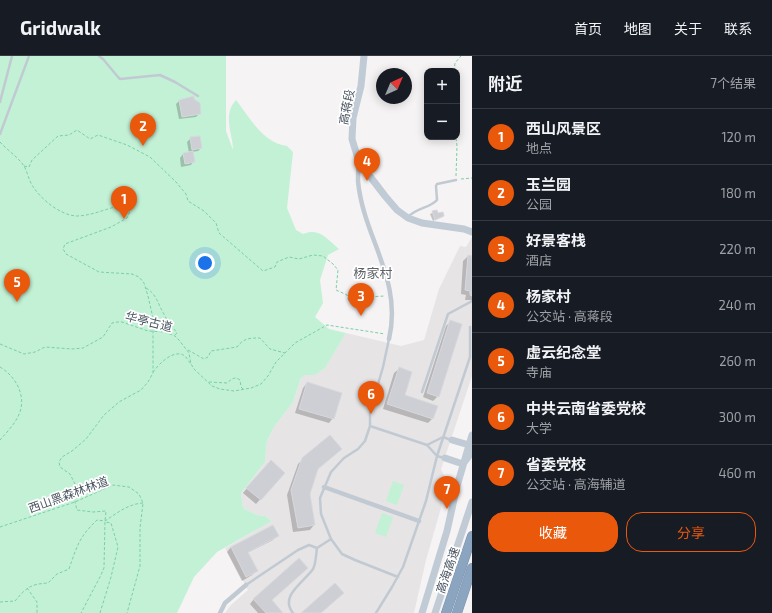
<!DOCTYPE html>
<html lang="zh">
<meta charset="utf-8">
<style>
body{margin:0;font-family:"Exo 2","Noto Sans SC",sans-serif;background:#20242c;color:#f1f3f6}
.controls{position:absolute;right:12px;top:12px;display:grid;overflow:hidden;border-radius:8px;box-shadow:0 2px 10px #0003}
.controls button{width:36px;height:36px;display:grid;place-items:center;padding:0;border:0;border-bottom:1px solid #363941;background:#171b24;color:#f1f3f6;font:20px sans-serif}
.compass{position:absolute;left:376px;top:12px;width:36px;height:36px;border-radius:50%;background:#171b24;box-shadow:0 2px 10px #0003;rotate:44deg}
.you{position:absolute;left:205px;top:207px;width:14px;height:14px;margin:-10px;border:3px solid #fff;border-radius:50%;background:#1a73e8;box-shadow:0 0 0 6px #1a73e833}
.badge{display:grid;place-items:center;width:26px;height:26px;border-radius:50%;background:#ea580c;color:#fff;font-size:13px;font-weight:700}
.pin{position:absolute;translate:-50% -33px;filter:drop-shadow(0 1px 2px #0008)}
.pin::after{content:'';position:absolute;top:21px;width:14px;height:12px;background:inherit;clip-path:polygon(0 0,100% 0,50% 100%)}
.list{margin:0;padding:0;list-style:none}
h2{display:flex;justify-content:space-between;align-items:center;height:52px;margin:0;padding:0 16px;font-size:17px}
h2 small{font-size:13px;font-weight:400;color:#9ea1a6}
.list li{display:grid;grid-template-columns:26px 1fr auto;gap:12px;align-items:center;box-sizing:border-box;height:56px;padding:0 16px;border-top:1px solid #363941}
.list b{display:block;font-size:15px;white-space:nowrap}
.list p{margin:0;font-size:13px;white-space:nowrap;color:#9ea1a6}
.list em{font-size:13px;font-style:normal;color:#9ea1a6}
.actions{display:flex;gap:8px;padding:12px 16px}
.actions a{flex:1;padding:9px 0;border:1px solid #ea580c;border-radius:16px;text-align:center;font-size:14px;color:#ea580c}
.actions .main{background:#ea580c;color:#fff}
.map{position:relative;flex:none;width:472px;height:557px;overflow:hidden}
header{display:flex;align-items:center;gap:24px;box-sizing:border-box;height:56px;padding:0 20px;background:#171b24;border-bottom:1px solid #363941}
header strong{font-size:19px}
nav{display:flex;gap:22px;margin-inline-start:auto;font-size:14px}
main{display:flex}
aside{flex:1;background:#171b24}
.map>svg:first-child{display:block}
.education{fill:#e6e4e5}
.green{fill:#c3f1d5}
.shadow{fill:#0003}
.building{fill:#cdcfd5;stroke:#d7d9de}
.lines{fill:none;stroke-linecap:round;stroke-linejoin:round}
.highway-casing{stroke:#7690ad;stroke-width:10}
.path{stroke:#7ad0a6;stroke-width:1;stroke-dasharray:3 2;stroke-linecap:butt}
.lane{stroke:#c1cad2;stroke-width:2.5}
.street{stroke:#c1cad2;stroke-width:4.5}
.secondary{stroke:#c1cbd6;stroke-width:7}
.highway{stroke:#8ba5c1;stroke-width:9}
.labels{text-anchor:middle;dominant-baseline:central;stroke-width:3.5;stroke-linejoin:round;paint-order:stroke}
.street-label{font-size:12px;fill:#4a5661;stroke:#fff}
.neighbourhood-label{font-size:13px;fill:#5f6368;stroke:#fff}
</style>
<header>
<strong>Gridwalk</strong>
<nav><a>首页</a><a>地图</a><a>关于</a><a>联系</a></nav>
</header>
<main>
<div class="map">
<svg width="472" height="557" viewBox="0 0 472 557">
<rect width="100%" height="100%" fill="#f5f3f3"/>
<!-- education -->
<path class="education" d="M 472,181 L 472,320 L 441,413 L 448,428 L 426,504 L 414,557 L 225,557 L 231,549 L 248,534 L 225,492 L 272,465 L 265,460 L 257,459 L 243,452 L 241,437 L 265,406 L 267,385 L 274,371 L 293,346 L 301,322 L 303,319 L 315,319 L 325,312 L 346,277 L 401,290 L 424,284 L 439,233 L 460,190 L 466,191 Z"/>
<!-- green -->
<path class="green" d="M 0,0 L 226,0 L 226,75 L 233,94 C 233,78 222,59 236,44 C 250,62 263,87 287,90 L 293,96 L 287,152 L 296,174 L 303,178 C 319,171 327,183 339,193 L 328,199 L 320,224 L 323,247 L 315,261 L 329,273 L 346,277 L 325,312 L 315,319 L 304,319 L 301,322 L 293,346 L 274,371 L 267,385 L 265,406 L 241,437 L 243,452 L 257,459 L 265,460 L 272,465 L 217,496 L 194,521 L 177,557 L 0,557 Z
M 393,425 L 404,429 L 397,449 L 386,445 Z
M 382,457 L 393,461 L 386,481 L 375,477 Z"/>
<!-- shadow -->
<path class="shadow" d="M 193,42 L 200,57 L 196,61 L 179,63 L 176,48 L 179,45 Z
M 191,82 L 201,92 L 198,95 L 192,96 L 194,105 L 191,109 L 181,111 L 180,102 L 183,98 L 189,97 L 187,86 Z
M 436,155 L 437,159 L 443,160 L 433,165 L 430,158 Z
M 468,200 L 472,201 L 472,244 L 465,244 L 466,239 L 461,238 L 463,205 Z
M 451,265 L 438,340 L 433,345 L 423,341 L 446,270 Z
M 399,313 L 404,340 L 432,363 L 428,367 L 383,353 L 394,317 Z
M 307,327 L 333,362 L 329,367 L 295,357 L 303,332 Z
M 303,403 L 317,414 L 309,437 L 314,469 L 310,474 L 293,476 L 287,439 L 298,408 Z
M 266,410 L 284,417 L 256,448 L 243,437 Z
M 272,470 L 277,479 L 273,484 L 247,497 L 257,515 L 252,519 L 242,525 L 227,496 L 231,491 Z
M 254,543 L 270,545 L 281,557 L 258,557 L 250,548 Z"/>
<!-- building -->
<path class="building" d="M 194,40 L 194,43 L 200,47 L 201,58 L 182,61 L 179,44 Z
M 200,80 L 202,92 L 192,94 L 190,81 Z
M 193,95 L 195,106 L 185,108 L 183,97 Z
M 437,154 L 438,157 L 443,156 L 444,160 L 435,164 L 432,155 Z
M 468,199 L 472,200 L 472,240 L 470,239 L 470,235 L 465,234 Z
M 450,264 L 462,268 L 439,341 L 427,337 Z
M 399,311 L 412,316 L 405,339 L 438,350 L 433,363 L 387,348 Z
M 307,326 L 342,337 L 334,363 L 299,353 Z
M 330,379 L 342,393 L 318,413 L 310,438 L 315,469 L 298,472 L 291,434 L 302,402 Z
M 271,404 L 285,417 L 261,444 L 246,432 Z
M 273,469 L 279,480 L 248,496 L 258,515 L 246,521 L 231,491 Z
M 299,502 L 308,512 L 272,544 L 283,557 L 266,557 L 253,543 Z
M 335,527 L 344,537 L 321,557 L 301,557 Z"/>
<g class="lines">
<defs>
<path id="highway" d="M 446,557 L 472,480
M 457,557 L 472,512"/>
</defs>
<!-- highway casing -->
<use href="#highway" class="highway-casing"/>
<!-- path -->
<path class="path" d="M 454,15 L 455,7 L 461,0
M 0,86 C 7,94 18,101 24,110 C 28,117 29,126 34,132 C 43,145 61,159 76,160 C 94,160 110,150 127,149 L 130,155 L 127,162 L 111,171 L 65,188 L 63,193 L 66,198 L 99,216 L 132,218 L 139,221 L 144,227 L 148,240 L 153,262 L 153,317 L 148,326 L 141,334 L 119,346 L 104,359 L 86,383 L 72,395 L 62,401 L 59,406 L 60,411 L 70,418 L 77,432 L 75,446 L 77,454 L 93,456 L 106,455 L 105,465 L 104,512 L 100,521 L 81,557
M 24,110 L 29,111 L 32,104 L 58,80 L 69,79 L 77,74 L 90,83 L 98,79 L 127,89 L 150,101 L 176,126 L 186,138 L 188,145 L 204,155 L 216,167 L 219,177 L 263,215 L 275,211 L 277,206 L 289,201 L 299,203 L 313,199 L 323,200 L 333,208 L 338,214 L 336,234 L 347,239 L 349,245 L 356,250 L 361,248 L 367,241 L 385,240
M 456,120 L 457,90 L 456,81
M 461,123 L 472,122
M 146,232 C 157,238 158,249 164,258 C 167,265 173,271 177,277 L 175,279
M 0,288 L 24,298 L 35,296 L 45,291 L 72,293 L 83,292 L 103,281 L 112,267 L 117,266 L 122,266 L 148,275 L 165,276 L 175,280 L 179,284 L 189,297 L 191,308 L 194,313 L 212,330 L 220,333 L 234,335 L 251,332 L 261,328 L 268,320 L 276,306 L 295,287 L 327,269 L 385,278
M 188,294 L 204,303 L 208,301 L 211,295 L 237,291 C 244,282 249,282 260,282 L 270,293 L 285,297
M 0,311 C 15,320 26,338 20,356 C 16,367 7,376 0,384
M 153,316 C 159,308 174,292 185,300 C 187,302 189,306 191,308
M 209,326 L 227,327 C 232,323 234,320 240,324 L 241,331 L 243,333
M 0,471 L 75,446 L 113,429 L 129,431 L 139,438 L 143,447 L 140,472 L 140,510 L 127,557
M 27,532 L 37,546 L 37,557
M 0,546 L 15,545 C 26,532 30,528 48,527 L 57,518 L 69,513 C 77,490 79,481 97,464 L 105,465 C 117,457 128,448 143,447
M 100,557 L 111,521 L 118,491 L 111,467 L 105,466"/>
<!-- lane -->
<path class="lane" d="M 99,0 L 103,3 L 118,21 L 120,23 L 160,19 L 175,26 L 198,40
M 0,46 L 12,0
M 0,78 L 29,0
M 408,161 C 416,152 430,152 437,144 L 436,130 L 437,128 L 456,124
M 389,283 L 383,311 L 370,356 L 370,370 L 365,385 L 358,393 L 344,402 L 331,416 L 320,442 L 321,458 L 331,483 L 342,498 L 355,504 L 398,521
M 422,336 L 448,258 L 472,245
M 370,370 L 427,389 L 437,400 L 444,402
M 427,389 L 443,381 L 451,384
M 246,529 L 298,494 L 309,489 L 317,492 L 331,483
M 293,557 C 279,540 304,526 313,513 C 316,508 316,498 317,492
M 376,557 L 392,531 L 403,511 L 426,445 L 437,400 L 470,301 L 470,271"/>
<!-- street -->
<path class="street" d="M 359,106 C 358,112 358,119 358,125 C 363,181 403,223 389,283
M 324,431 L 419,465
M 220,557 L 225,547 L 246,529"/>
<!-- secondary -->
<path class="secondary" d="M 364,0 L 361,30 L 353,62 L 352,83 L 359,106 L 385,140 L 397,154 L 408,162 L 422,167 L 464,173 L 472,176
M 452,384 L 469,389
M 445,402 L 463,408 L 472,396
M 422,557 L 447,475 L 457,430 L 472,379
M 435,557 L 472,446"/>
<!-- highway -->
<use href="#highway" class="highway"/>
</g>
<g class="labels">
<!-- street labels -->
<g class="street-label">
<text transform="translate(346 51) rotate(-79)">高蒋段</text>
<text transform="translate(149 265) rotate(14)">华亭古道</text>
<text transform="translate(68 438) rotate(-20)">西山黑森林林道</text>
<text transform="translate(447 514) rotate(-71)">高海高速</text>
</g>
<!-- neighbourhood labels -->
<g class="neighbourhood-label">
<text x="373" y="217">杨家村</text>
</g>
</g>
</svg>
<div class="controls">
<button>+</button>
<button>−</button>
</div>
<svg class="compass" viewBox="-18 -18 36 36"><path d="M0-13l5 13h-10z" fill="#e53935"/><path d="M0 13l5-13h-10z" fill="#9ea1a6"/></svg>
<div class="you"></div>
<div class="pin badge" style="left:124px;top:163px">1</div>
<div class="pin badge" style="left:143px;top:90px">2</div>
<div class="pin badge" style="left:361px;top:260px">3</div>
<div class="pin badge" style="left:367px;top:125px">4</div>
<div class="pin badge" style="left:17px;top:246px">5</div>
<div class="pin badge" style="left:371px;top:358px">6</div>
<div class="pin badge" style="left:447px;top:453px">7</div>
</div>
<aside>
<h2>附近<small>7个结果</small></h2>
<ul class="list">
<li><span class="badge">1</span><div><b>西山风景区</b><p>地点</p></div><em>120 m</em></li>
<li><span class="badge">2</span><div><b>玉兰园</b><p>公园</p></div><em>180 m</em></li>
<li><span class="badge">3</span><div><b>好景客栈</b><p>酒店</p></div><em>220 m</em></li>
<li><span class="badge">4</span><div><b>杨家村</b><p>公交站 · 高蒋段</p></div><em>240 m</em></li>
<li><span class="badge">5</span><div><b>虚云纪念堂</b><p>寺庙</p></div><em>260 m</em></li>
<li><span class="badge">6</span><div><b>中共云南省委党校</b><p>大学</p></div><em>300 m</em></li>
<li><span class="badge">7</span><div><b>省委党校</b><p>公交站 · 高海辅道</p></div><em>460 m</em></li>
</ul>
<div class="actions"><a class="main">收藏</a><a>分享</a></div>
</aside>
</main>
